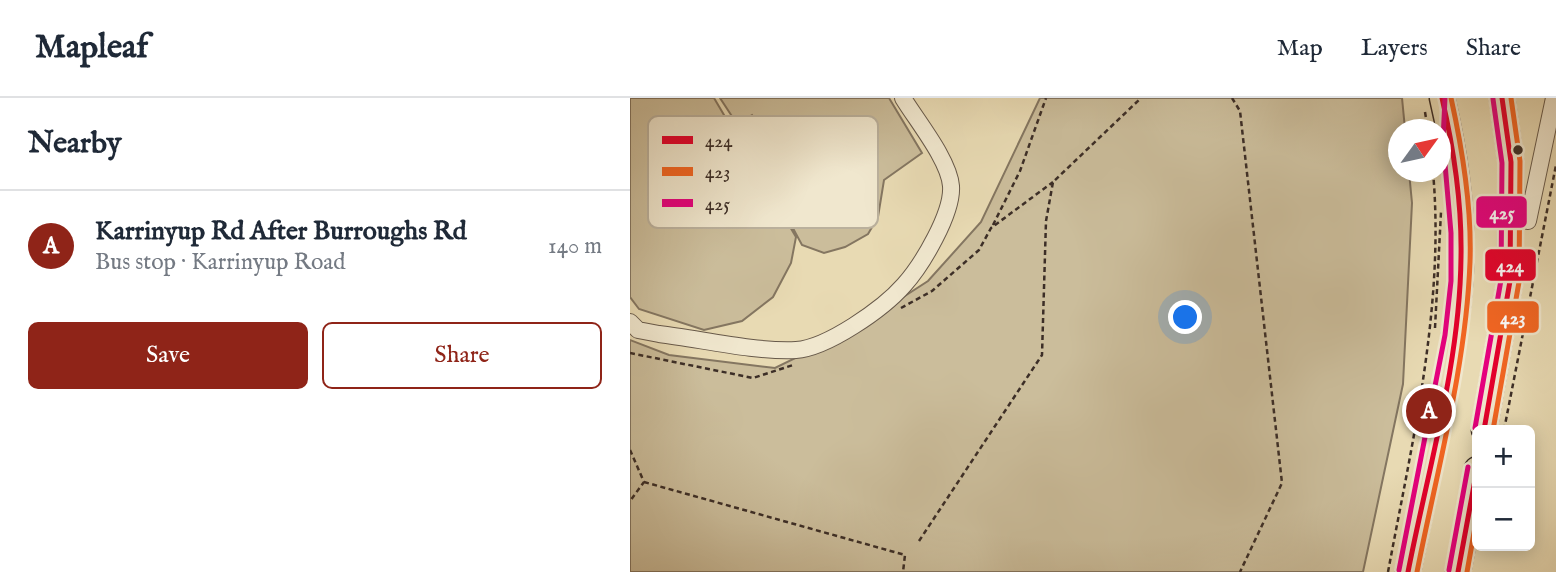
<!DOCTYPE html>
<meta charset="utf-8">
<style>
body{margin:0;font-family:"IM FELL English",serif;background:#f6f6f7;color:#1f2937}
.controls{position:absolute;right:21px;bottom:21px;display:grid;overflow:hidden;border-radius:10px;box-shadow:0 4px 18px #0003}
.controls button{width:63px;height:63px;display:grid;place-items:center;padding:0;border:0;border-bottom:2px solid #e0e1e3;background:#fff;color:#1f2937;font:35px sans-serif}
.compass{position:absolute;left:758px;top:21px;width:63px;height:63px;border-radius:50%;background:#fff;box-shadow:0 4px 18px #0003;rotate:57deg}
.you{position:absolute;left:556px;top:220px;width:24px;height:24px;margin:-18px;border:5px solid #fff;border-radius:50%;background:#1a73e8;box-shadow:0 0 0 10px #1a73e833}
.badge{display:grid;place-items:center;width:46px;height:46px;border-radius:50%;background:#8f2418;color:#fff;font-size:23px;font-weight:700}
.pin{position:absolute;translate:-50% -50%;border:4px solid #fff;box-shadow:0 2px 7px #0006}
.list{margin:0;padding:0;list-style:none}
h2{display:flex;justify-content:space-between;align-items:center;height:91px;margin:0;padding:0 28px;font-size:30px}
h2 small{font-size:23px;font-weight:400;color:#747a83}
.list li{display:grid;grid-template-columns:46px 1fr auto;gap:21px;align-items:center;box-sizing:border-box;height:112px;padding:0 28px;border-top:2px solid #e0e1e3}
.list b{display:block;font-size:26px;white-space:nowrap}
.list p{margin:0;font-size:23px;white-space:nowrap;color:#747a83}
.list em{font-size:23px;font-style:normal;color:#747a83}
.actions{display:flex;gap:14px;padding:21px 28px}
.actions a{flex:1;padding:16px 0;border:2px solid #8f2418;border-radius:10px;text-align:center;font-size:24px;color:#8f2418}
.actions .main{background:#8f2418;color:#fff}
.map{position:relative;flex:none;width:926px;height:474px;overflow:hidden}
header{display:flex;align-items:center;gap:42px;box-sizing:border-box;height:98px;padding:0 35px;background:#fff;border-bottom:2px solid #e0e1e3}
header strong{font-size:33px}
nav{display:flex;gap:38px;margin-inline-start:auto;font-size:24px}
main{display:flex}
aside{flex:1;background:#fff}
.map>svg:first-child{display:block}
.green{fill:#cbbd9b;stroke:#847661;stroke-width:2}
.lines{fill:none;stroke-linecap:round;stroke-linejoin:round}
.minor-casing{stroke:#67594a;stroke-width:18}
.highway-casing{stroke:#3c2e27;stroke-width:27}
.path{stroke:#3c2e27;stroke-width:2.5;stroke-dasharray:5 3.5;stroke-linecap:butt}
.minor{stroke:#f0e7ce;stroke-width:16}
.highway{stroke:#e8dab3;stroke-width:24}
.bus-1-casing{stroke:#f0e7ce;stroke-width:10}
.bus-2-casing{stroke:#f0e7ce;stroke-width:10}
.bus-3-casing{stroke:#f0e7ce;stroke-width:10}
.bus-1{stroke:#e4002b;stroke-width:5}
.bus-2{stroke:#f26522;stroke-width:5}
.bus-3{stroke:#e5007d;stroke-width:5}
.bus-dot{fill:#3c2e27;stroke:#f0e7ce;stroke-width:2.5}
.key{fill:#f0e7ce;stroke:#bab09c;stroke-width:2}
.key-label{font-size:19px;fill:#3c2e27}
.line-badge{stroke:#f0e7ce;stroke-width:2.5}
.badge-label{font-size:19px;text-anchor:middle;font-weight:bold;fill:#fff}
</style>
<header>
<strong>Mapleaf</strong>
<nav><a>Map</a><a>Layers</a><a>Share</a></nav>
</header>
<main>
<aside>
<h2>Nearby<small></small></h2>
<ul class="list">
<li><span class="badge">A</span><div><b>Karrinyup Rd After Burroughs Rd</b><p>Bus stop · Karrinyup Road</p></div><em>140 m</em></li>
</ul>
<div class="actions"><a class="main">Save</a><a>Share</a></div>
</aside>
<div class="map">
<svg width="926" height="474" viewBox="0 0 926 474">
<rect width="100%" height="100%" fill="#e8dab3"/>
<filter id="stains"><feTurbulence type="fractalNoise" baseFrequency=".00286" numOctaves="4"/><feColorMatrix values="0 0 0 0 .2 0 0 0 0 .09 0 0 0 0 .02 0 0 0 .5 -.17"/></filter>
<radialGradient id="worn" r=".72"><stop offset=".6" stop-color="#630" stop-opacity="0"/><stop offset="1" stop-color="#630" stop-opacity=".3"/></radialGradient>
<!-- green -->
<path class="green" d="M 0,0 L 84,0 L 166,139 L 161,165 L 143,199 L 112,223 L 74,232 L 9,211 L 0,199 Z
M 90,0 L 259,0 L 292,55 L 254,82 L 248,119 L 238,136 L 215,149 L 194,155 L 172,147 L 151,108 L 159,102 L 128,46 L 137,40 L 122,17 L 107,26 Z
M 410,0 L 772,0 L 775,31 L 768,32 L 768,74 L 779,74 L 782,105 L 773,286 L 733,474 L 0,474 L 0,242 L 39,257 L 145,270 L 219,234 L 298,183 L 351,124 Z"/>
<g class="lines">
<defs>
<path id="minor" d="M 898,123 L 924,0
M 0,224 L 8,232 L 29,236 C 71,241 124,254 166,252 C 197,250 253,211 274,187 C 292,167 323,115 321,88 C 319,62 287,23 273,0"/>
<path id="highway" d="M 854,332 L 880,183 L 881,64 L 872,0
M 778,474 C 796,379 822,282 830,185 C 835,123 826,60 812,0
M 828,474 L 847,371"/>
</defs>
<!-- minor casing -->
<use href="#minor" class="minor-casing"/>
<!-- highway casing -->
<use href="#highway" class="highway-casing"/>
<!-- path -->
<path class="path" d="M 602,0 L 610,13 L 652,385 L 610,474
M 795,14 L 798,32
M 363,127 L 390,73 L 416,0
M 271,210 L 302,193 L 349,152 L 361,130 L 423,84
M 805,230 L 811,114
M 0,255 L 123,280 L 163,267
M 874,332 L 926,67
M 0,352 L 14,384 L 0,403
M 14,384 L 275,457 L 273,474
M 289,443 L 412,257 L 416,123 L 423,84 L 511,0
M 758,474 C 782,345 815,206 803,74"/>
<!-- minor -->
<use href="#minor" class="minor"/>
<!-- highway -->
<use href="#highway" class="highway"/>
<defs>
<path id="bus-1" d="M 854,332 L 880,183 L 881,64 L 872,0
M 778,474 C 798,371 830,265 831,159 C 832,105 824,52 812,0
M 828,474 L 847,371"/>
<path id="bus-2" d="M 863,332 L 889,184 L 890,63 L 881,0
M 787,474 C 807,372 836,269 840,164 C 842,109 833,54 821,0
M 837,474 L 847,418"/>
<path id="bus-3" d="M 845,330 L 871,182 L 872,65 L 863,1
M 769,472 L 815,237 L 821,183 L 821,135 L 813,43 L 815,0
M 819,472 L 838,369"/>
</defs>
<!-- bus-1 casing -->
<use href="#bus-1" class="bus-1-casing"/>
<!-- bus-2 casing -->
<use href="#bus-2" class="bus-2-casing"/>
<!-- bus-3 casing -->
<use href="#bus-3" class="bus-3-casing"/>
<!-- bus-1 -->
<use href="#bus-1" class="bus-1"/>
<!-- bus-2 -->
<use href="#bus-2" class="bus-2"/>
<!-- bus-3 -->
<use href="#bus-3" class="bus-3"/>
</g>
<!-- markers -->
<circle class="bus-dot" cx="888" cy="52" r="6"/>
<!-- legend -->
<rect x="18" y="18" width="230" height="112" rx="10" class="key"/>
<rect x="32" y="38" width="31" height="8" fill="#e4002b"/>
<rect x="32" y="69" width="31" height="9" fill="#f26522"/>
<rect x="32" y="101" width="31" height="8" fill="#e5007d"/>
<g class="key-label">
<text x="75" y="49">424</text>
<text x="75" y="80">423</text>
<text x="75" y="112">425</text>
</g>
<g class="line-badge">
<rect x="845" y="97" width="53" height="34" rx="7" fill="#e5007d"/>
<rect x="854" y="150" width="53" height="34" rx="7" fill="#e4002b"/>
<rect x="856" y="202" width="54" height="34" rx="7" fill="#f26522"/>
</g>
<g class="badge-label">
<text x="872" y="121">425</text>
<text x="880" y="174">424</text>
<text x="883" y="226">423</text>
</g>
<rect width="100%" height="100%" filter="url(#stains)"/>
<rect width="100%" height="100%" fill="url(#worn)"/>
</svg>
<div class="controls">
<button>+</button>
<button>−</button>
</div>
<svg class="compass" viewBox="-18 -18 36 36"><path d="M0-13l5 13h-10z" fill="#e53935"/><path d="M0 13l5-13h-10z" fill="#747a83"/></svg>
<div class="you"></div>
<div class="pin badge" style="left:799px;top:313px">A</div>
</div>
</main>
